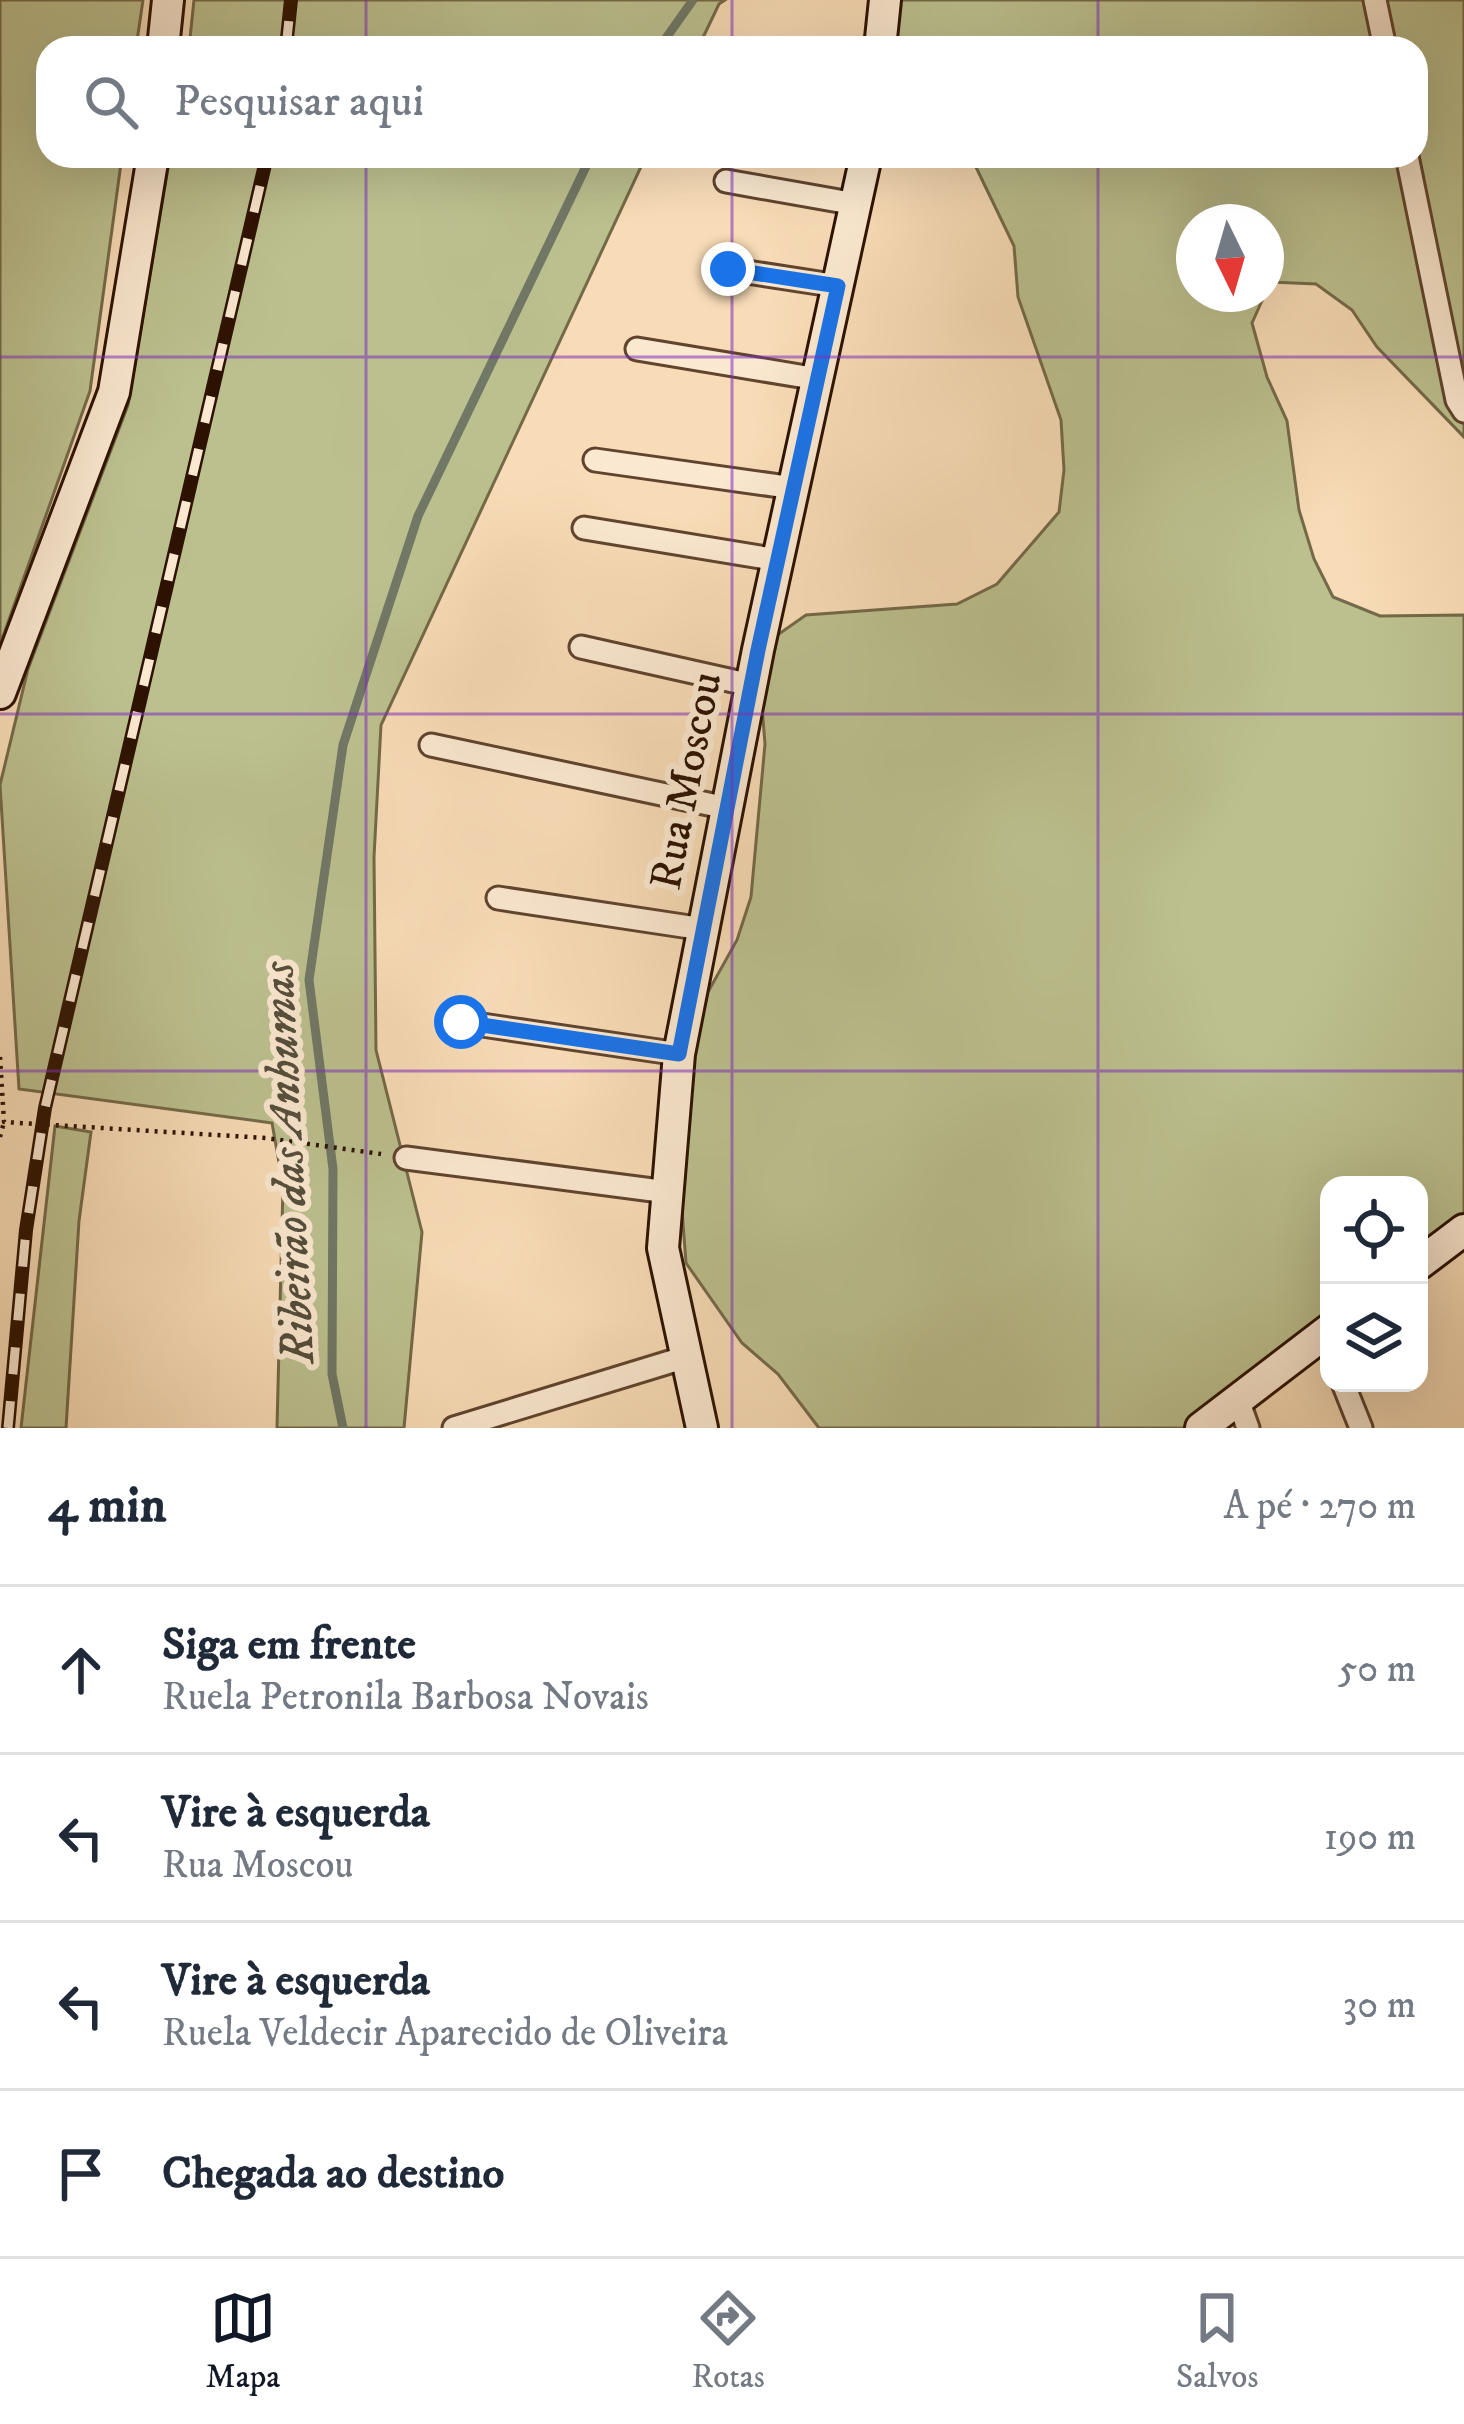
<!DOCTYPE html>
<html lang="pt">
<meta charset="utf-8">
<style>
body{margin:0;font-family:"IM FELL DW Pica",serif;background:#f6f6f7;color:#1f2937}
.controls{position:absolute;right:36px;bottom:36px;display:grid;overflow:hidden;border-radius:24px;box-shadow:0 12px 48px #0002}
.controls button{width:108px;height:108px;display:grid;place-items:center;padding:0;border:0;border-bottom:3px solid #e0e1e3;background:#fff;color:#1f2937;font:60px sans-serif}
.compass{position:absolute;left:1176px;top:204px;width:108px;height:108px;border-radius:50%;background:#fff;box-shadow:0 12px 48px #0002;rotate:175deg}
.stop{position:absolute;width:36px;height:36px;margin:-27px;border:9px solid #1a73e8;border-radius:50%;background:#fff}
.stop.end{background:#1a73e8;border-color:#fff;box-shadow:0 3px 12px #0008}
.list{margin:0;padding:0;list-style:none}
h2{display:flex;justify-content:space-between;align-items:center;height:156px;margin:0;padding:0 48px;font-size:51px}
h2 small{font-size:39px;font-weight:400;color:#747a83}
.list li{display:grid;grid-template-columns:78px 1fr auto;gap:36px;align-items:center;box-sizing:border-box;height:168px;padding:0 48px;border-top:3px solid #e0e1e3}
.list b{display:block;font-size:45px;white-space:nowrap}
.list p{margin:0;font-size:39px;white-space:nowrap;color:#747a83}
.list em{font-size:39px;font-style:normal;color:#747a83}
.icon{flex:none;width:66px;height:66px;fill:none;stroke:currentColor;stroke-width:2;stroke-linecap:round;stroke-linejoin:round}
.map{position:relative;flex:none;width:1464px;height:1428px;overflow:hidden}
.search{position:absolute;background:#fff;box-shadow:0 12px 48px #0002;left:36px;right:36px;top:36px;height:132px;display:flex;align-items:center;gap:30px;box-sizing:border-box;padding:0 42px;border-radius:36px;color:#747a83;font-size:45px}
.sheet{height:828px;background:#fff}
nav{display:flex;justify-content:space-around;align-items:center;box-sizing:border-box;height:168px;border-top:3px solid #e0e1e3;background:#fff;font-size:33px;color:#747a83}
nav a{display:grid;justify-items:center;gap:6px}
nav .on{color:#111827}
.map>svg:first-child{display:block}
.green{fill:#bcc08f;stroke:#746948;stroke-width:3}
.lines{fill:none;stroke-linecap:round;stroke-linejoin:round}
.stream{stroke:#717866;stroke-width:9}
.street-casing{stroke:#60442e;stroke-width:27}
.secondary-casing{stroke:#2d1201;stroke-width:36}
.path{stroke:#2d1201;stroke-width:4.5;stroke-dasharray:3 6;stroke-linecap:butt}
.street{stroke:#fae8d0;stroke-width:21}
.secondary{stroke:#fae8d0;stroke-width:30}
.rail-casing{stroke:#2d1201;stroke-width:14}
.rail{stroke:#fae8d0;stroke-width:9;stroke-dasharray:27;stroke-linecap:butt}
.route{stroke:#1a73e8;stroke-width:15}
.grid{fill:none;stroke:#7b2cbf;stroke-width:3;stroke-opacity:0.55}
.labels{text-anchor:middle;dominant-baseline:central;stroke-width:12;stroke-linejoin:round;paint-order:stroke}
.street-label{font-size:45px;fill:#2d1201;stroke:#fae8d0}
.water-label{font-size:48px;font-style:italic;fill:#554e3c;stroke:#fae8d0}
</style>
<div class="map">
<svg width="1464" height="1428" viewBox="0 0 1464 1428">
<rect width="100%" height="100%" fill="#f8dcb7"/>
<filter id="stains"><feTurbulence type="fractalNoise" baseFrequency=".00167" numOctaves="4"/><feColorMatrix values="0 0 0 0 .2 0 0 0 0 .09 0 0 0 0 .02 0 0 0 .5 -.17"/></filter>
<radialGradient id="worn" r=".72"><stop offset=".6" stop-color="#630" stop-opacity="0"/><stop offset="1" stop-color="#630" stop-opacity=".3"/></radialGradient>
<!-- green -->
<path class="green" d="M 0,0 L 143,0 L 136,48 L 48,48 L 48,156 L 122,156 L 90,391 L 0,645 Z
M 194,0 L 725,0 L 719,4 L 698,48 L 189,48 Z
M 874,0 L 1464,0 L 1464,437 L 1377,347 L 1352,310 L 1316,284 L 1271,282 L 1266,293 L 1266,222 L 1194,222 L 1194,294 L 1265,294 L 1252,323 L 1267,377 L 1287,421 L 1299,510 L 1314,559 L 1333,597 L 1380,616 L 1464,615 L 1464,1233 L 1419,1269 L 1419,1185 L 1329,1185 L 1329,1342 L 1221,1428 L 819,1428 L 778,1374 L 742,1343 L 686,1263 L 676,1129 L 708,992 L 737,940 L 751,897 L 765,744 L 761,694 L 766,643 L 806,615 L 957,604 L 997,584 L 1059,512 L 1064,470 L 1061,420 L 1018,297 L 1014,246 L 975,165 L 962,156 L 1416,156 L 1416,48 L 874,48 Z
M 170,156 L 646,156 L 381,725 L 374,857 L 376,1050 L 422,1232 L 404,1428 L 277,1428 L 283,1185 L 272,1123 L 19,1089 L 0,785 L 28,669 L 128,405 Z
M 55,1126 L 91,1132 L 79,1221 L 66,1428 L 21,1428 Z"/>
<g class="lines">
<!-- stream -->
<path class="stream" d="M 659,48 L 693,0
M 343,1428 L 332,1374 L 333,1169 L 309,980 L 343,745 L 418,516 L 591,156"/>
<defs>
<path id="street" d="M 1375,0 L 1385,48
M 1407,156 L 1457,400 L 1464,411
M 726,181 L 856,204
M 728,269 L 838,286
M 637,349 L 818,379
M 595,460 L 794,488
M 584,528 L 778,560
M 581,647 L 751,685
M 431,745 L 727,808
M 498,898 L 703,929
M 462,1022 L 679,1054
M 406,1158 L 668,1192
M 1343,1383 L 1361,1428
M 1238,1400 L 1248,1428
M 454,1428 L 686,1357"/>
<path id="secondary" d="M 163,48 L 168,0
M 880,48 L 885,0
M 0,693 L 114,392 L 153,156
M 1419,1264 L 1464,1230
M 702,1428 L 663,1248 L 679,1054 L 758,650 L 866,156
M 1201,1428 L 1329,1330"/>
</defs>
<!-- street casing -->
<use href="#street" class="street-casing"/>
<!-- secondary casing -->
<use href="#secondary" class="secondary-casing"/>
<!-- path -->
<path class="path" d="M 0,1057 L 4,1122 L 266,1138 L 381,1154
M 0,1137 L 4,1122"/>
<!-- street -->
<use href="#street" class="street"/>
<!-- secondary -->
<use href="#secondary" class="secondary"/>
<defs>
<path id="rail" d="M 286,48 L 291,0
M 8,1428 L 26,1230 L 45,1108 L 267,156"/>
</defs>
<!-- rail casing -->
<use href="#rail" class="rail-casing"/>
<!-- rail -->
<use href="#rail" class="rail"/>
</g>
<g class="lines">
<!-- route -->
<path class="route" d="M 461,1022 L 679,1054 L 758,650 L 838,286 L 728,269"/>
</g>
<!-- grid -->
<path class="grid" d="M 366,0 L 366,48M 732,0 L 732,48M 1098,0 L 1098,48M 366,156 L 366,1428M 732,156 L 732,1428M 1098,156 L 1098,1428M 0,357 L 1464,357M 0,714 L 1464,714M 0,1071 L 1464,1071"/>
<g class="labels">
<!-- street labels -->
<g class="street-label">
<text transform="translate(687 781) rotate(-79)">Rua Moscou</text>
</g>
<!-- water labels -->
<g class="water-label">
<text transform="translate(289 1163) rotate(-93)">Ribeirão das Anhumas</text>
</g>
</g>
<rect width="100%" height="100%" filter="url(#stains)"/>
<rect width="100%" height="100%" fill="url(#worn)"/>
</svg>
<div class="controls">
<button><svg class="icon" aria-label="locate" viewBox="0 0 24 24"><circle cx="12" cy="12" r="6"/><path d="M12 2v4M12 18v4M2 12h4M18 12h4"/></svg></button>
<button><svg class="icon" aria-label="layers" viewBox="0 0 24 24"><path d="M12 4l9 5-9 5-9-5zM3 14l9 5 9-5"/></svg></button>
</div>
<svg class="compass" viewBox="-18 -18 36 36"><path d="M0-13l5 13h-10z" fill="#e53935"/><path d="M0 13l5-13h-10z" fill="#747a83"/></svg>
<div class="stop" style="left:461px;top:1022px"></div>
<div class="stop end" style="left:728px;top:269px"></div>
<div class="search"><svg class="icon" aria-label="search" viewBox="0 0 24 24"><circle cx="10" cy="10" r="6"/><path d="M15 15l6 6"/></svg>Pesquisar aqui</div>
</div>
<section class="sheet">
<h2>4 min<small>A pé · 270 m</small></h2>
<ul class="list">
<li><svg class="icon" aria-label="ahead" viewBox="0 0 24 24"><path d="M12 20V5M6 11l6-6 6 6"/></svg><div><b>Siga em frente</b><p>Ruela Petronila Barbosa Novais</p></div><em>50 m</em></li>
<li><svg class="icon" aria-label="left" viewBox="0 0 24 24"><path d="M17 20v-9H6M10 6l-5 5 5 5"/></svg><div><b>Vire à esquerda</b><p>Rua Moscou</p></div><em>190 m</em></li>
<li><svg class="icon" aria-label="left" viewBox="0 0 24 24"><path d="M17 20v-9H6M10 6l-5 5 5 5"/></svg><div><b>Vire à esquerda</b><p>Ruela Veldecir Aparecido de Oliveira</p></div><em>30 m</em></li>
<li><svg class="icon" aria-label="arrive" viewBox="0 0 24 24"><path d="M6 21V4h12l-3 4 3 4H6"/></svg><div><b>Chegada ao destino</b></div></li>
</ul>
</section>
<nav>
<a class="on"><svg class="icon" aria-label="map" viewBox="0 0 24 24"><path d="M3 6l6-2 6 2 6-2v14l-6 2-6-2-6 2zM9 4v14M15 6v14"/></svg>Mapa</a>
<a><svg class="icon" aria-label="directions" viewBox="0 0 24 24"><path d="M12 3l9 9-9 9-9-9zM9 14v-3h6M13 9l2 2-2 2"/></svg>Rotas</a>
<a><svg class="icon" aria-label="saved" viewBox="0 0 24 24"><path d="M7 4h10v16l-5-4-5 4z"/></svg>Salvos</a>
</nav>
